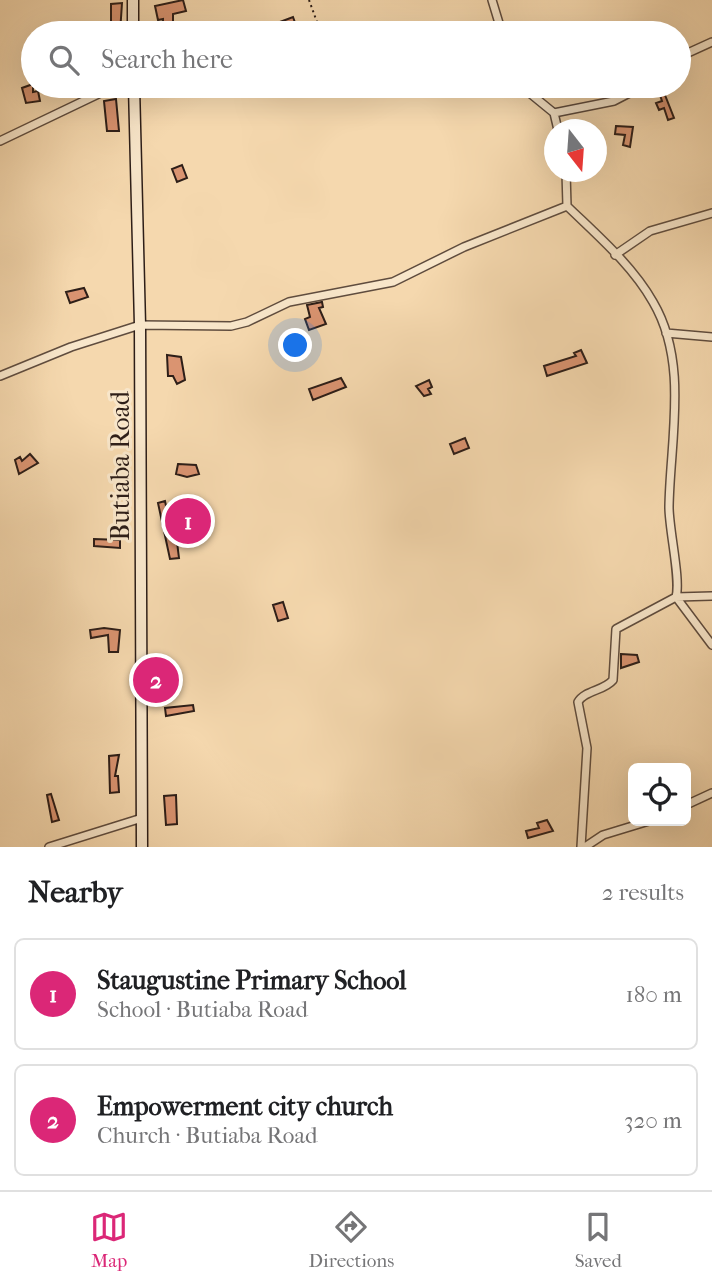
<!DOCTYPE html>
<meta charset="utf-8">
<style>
body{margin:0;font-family:"IM FELL French Canon",serif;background:#f6f6f6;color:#202124}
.controls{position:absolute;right:21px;bottom:21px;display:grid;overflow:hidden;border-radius:10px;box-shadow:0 7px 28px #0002}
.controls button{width:63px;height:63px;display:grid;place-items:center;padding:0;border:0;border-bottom:2px solid #e0e0e0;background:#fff;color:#202124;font:35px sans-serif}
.compass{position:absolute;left:544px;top:119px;width:63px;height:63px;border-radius:50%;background:#fff;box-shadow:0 7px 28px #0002;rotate:163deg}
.you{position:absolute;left:296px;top:346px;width:24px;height:24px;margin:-18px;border:5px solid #fff;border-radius:50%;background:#1a73e8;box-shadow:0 0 0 10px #1a73e833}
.badge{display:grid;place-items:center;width:46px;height:46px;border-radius:50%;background:#db2777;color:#fff;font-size:23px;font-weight:700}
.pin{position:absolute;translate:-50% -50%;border:4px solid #fff;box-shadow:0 2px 7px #0006}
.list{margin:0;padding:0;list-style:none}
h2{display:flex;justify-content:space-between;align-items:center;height:91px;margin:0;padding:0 28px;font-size:30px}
h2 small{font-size:23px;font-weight:400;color:#757577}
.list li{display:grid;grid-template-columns:46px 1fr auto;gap:21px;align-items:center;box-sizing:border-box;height:112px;margin:0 14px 14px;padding:0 14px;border:2px solid #e0e0e0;border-radius:10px}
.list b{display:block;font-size:26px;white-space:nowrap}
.list p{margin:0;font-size:23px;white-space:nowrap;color:#757577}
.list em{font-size:23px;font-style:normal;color:#757577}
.icon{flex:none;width:38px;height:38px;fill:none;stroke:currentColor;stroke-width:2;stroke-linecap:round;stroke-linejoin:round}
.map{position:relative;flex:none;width:712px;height:847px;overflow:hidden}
.search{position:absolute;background:#fff;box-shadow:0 7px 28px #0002;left:21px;right:21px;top:21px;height:77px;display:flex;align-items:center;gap:18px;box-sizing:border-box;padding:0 24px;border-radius:38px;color:#757577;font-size:26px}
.sheet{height:343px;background:#fff}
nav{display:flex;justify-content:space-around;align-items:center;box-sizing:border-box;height:98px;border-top:2px solid #e0e0e0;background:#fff;font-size:19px;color:#757577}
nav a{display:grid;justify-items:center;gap:4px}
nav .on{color:#db2777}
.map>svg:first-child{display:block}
.building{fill:#da9471;stroke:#2d1e18;stroke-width:2}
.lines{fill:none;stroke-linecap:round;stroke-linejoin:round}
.street-casing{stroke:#5f4c3e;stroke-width:10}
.secondary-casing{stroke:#2d1e18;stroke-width:13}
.path{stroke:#2d1e18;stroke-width:2;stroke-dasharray:2 3.5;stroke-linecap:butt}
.street{stroke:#f8e6ca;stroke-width:7}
.secondary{stroke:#f8e6ca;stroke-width:10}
.labels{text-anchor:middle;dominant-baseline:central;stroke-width:6;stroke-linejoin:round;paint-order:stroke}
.street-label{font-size:26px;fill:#2d1e18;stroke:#f8e6ca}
</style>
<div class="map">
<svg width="712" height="847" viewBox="0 0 712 847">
<rect width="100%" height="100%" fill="#f5d8ae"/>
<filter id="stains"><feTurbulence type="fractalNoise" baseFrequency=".00286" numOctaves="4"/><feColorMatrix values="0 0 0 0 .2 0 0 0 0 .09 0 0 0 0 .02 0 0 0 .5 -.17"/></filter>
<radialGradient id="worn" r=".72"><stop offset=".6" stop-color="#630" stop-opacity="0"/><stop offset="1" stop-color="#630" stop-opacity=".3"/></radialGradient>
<!-- building -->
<path class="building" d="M 183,0 L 186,11 L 173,14 L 173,33 L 163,33 L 163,19 L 158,20 L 155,6 Z
M 122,3 L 120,33 L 111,33 L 111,4 Z
M 293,17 L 298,31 L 282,33 L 280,22 Z
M 33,84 L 33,92 L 38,91 L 40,101 L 26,103 L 22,88 Z
M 663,90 L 674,118 L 668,120 L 664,108 L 659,110 L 656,103 L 662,101 L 659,92 Z
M 116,99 L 119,131 L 107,131 L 104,101 Z
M 616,126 L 633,127 L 630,147 L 623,145 L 625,135 L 615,134 Z
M 182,165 L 187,178 L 177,182 L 172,169 Z
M 84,288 L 88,297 L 70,303 L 66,292 Z
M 322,302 L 323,307 L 319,308 L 326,324 L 309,330 L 305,319 L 310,317 L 307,305 Z
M 581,350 L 587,363 L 547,376 L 544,366 L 576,356 L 574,353 Z
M 167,355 L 181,357 L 185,380 L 177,384 L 173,376 L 168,376 Z
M 341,378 L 346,387 L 313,400 L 309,389 Z
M 429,380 L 432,387 L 428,389 L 431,394 L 424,396 L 416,386 Z
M 465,438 L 469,448 L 454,454 L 450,444 Z
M 30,454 L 38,463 L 19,474 L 15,460 L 20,457 L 22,461 Z
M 178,464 L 196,465 L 199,474 L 187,477 L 176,474 Z
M 165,501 L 169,520 L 183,516 L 185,526 L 195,524 L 196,530 L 176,534 L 179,558 L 170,559 L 158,503 Z
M 94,539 L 120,540 L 120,548 L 94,546 Z
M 283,602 L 288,618 L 278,621 L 273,605 Z
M 104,628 L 120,630 L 118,652 L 109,652 L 108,635 L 91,638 L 90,630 Z
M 621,654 L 637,655 L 639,662 L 621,668 Z
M 193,705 L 194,711 L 166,716 L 165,708 Z
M 119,755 L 115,776 L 118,776 L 119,792 L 110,793 L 109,756 Z
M 51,794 L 59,820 L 52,822 L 47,795 Z
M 176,795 L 177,824 L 166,825 L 164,796 Z
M 547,820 L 553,831 L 528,838 L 526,831 L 539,828 L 537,823 Z"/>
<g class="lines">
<defs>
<path id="street" d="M 492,0 L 502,33
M 679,57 L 712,42
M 521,86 L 554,113 L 558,130
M 554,113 L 614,101 L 643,86
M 0,141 L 115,86
M 566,172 L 567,206 C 597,235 632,265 653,302 C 689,363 670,440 669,507 C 669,530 681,580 676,597 L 712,645
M 615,255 L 650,231 L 712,213
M 666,333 L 712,337
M 0,376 L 71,347 L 140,325 L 231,326 L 247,322 L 289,302 L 393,282 L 464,247 L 567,206
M 686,805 L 712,793
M 49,847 L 142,818
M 581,847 L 587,748 L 578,702 C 585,690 604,691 613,680 L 616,629 L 676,597 L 712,596
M 585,847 L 603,835 L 649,821"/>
<path id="secondary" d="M 133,0 L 133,33
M 134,86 L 140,325 L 142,847"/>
</defs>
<!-- street casing -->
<use href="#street" class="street-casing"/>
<!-- secondary casing -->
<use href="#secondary" class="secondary-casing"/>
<!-- path -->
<path class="path" d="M 309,0 L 321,33
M 345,86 L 361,97"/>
<!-- street -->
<use href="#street" class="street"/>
<!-- secondary -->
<use href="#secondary" class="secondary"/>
</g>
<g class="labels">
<!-- street labels -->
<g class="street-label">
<text transform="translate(120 466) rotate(-90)">Butiaba Road</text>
</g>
</g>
<rect width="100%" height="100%" filter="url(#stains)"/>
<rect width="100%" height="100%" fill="url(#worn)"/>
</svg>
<div class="controls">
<button><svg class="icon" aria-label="locate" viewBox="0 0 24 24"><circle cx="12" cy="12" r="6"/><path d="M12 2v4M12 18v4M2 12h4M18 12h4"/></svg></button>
</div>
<svg class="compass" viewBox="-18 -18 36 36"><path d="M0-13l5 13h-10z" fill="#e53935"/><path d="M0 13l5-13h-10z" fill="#757577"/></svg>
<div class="you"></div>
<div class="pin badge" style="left:188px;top:521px">1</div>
<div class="pin badge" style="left:156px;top:680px">2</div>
<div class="search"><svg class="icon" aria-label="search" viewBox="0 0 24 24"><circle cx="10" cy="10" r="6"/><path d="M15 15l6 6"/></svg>Search here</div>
</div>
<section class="sheet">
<h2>Nearby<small>2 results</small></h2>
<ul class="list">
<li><span class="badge">1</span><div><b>Staugustine Primary School</b><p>School · Butiaba Road</p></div><em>180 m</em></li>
<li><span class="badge">2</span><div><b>Empowerment city church</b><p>Church · Butiaba Road</p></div><em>320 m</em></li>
</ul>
</section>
<nav>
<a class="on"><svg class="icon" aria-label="map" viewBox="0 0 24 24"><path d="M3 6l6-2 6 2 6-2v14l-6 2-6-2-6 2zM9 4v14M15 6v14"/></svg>Map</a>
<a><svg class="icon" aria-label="directions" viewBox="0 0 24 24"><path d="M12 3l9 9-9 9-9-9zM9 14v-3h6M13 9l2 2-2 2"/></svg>Directions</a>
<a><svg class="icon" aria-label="saved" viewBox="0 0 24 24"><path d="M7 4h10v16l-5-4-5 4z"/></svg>Saved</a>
</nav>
